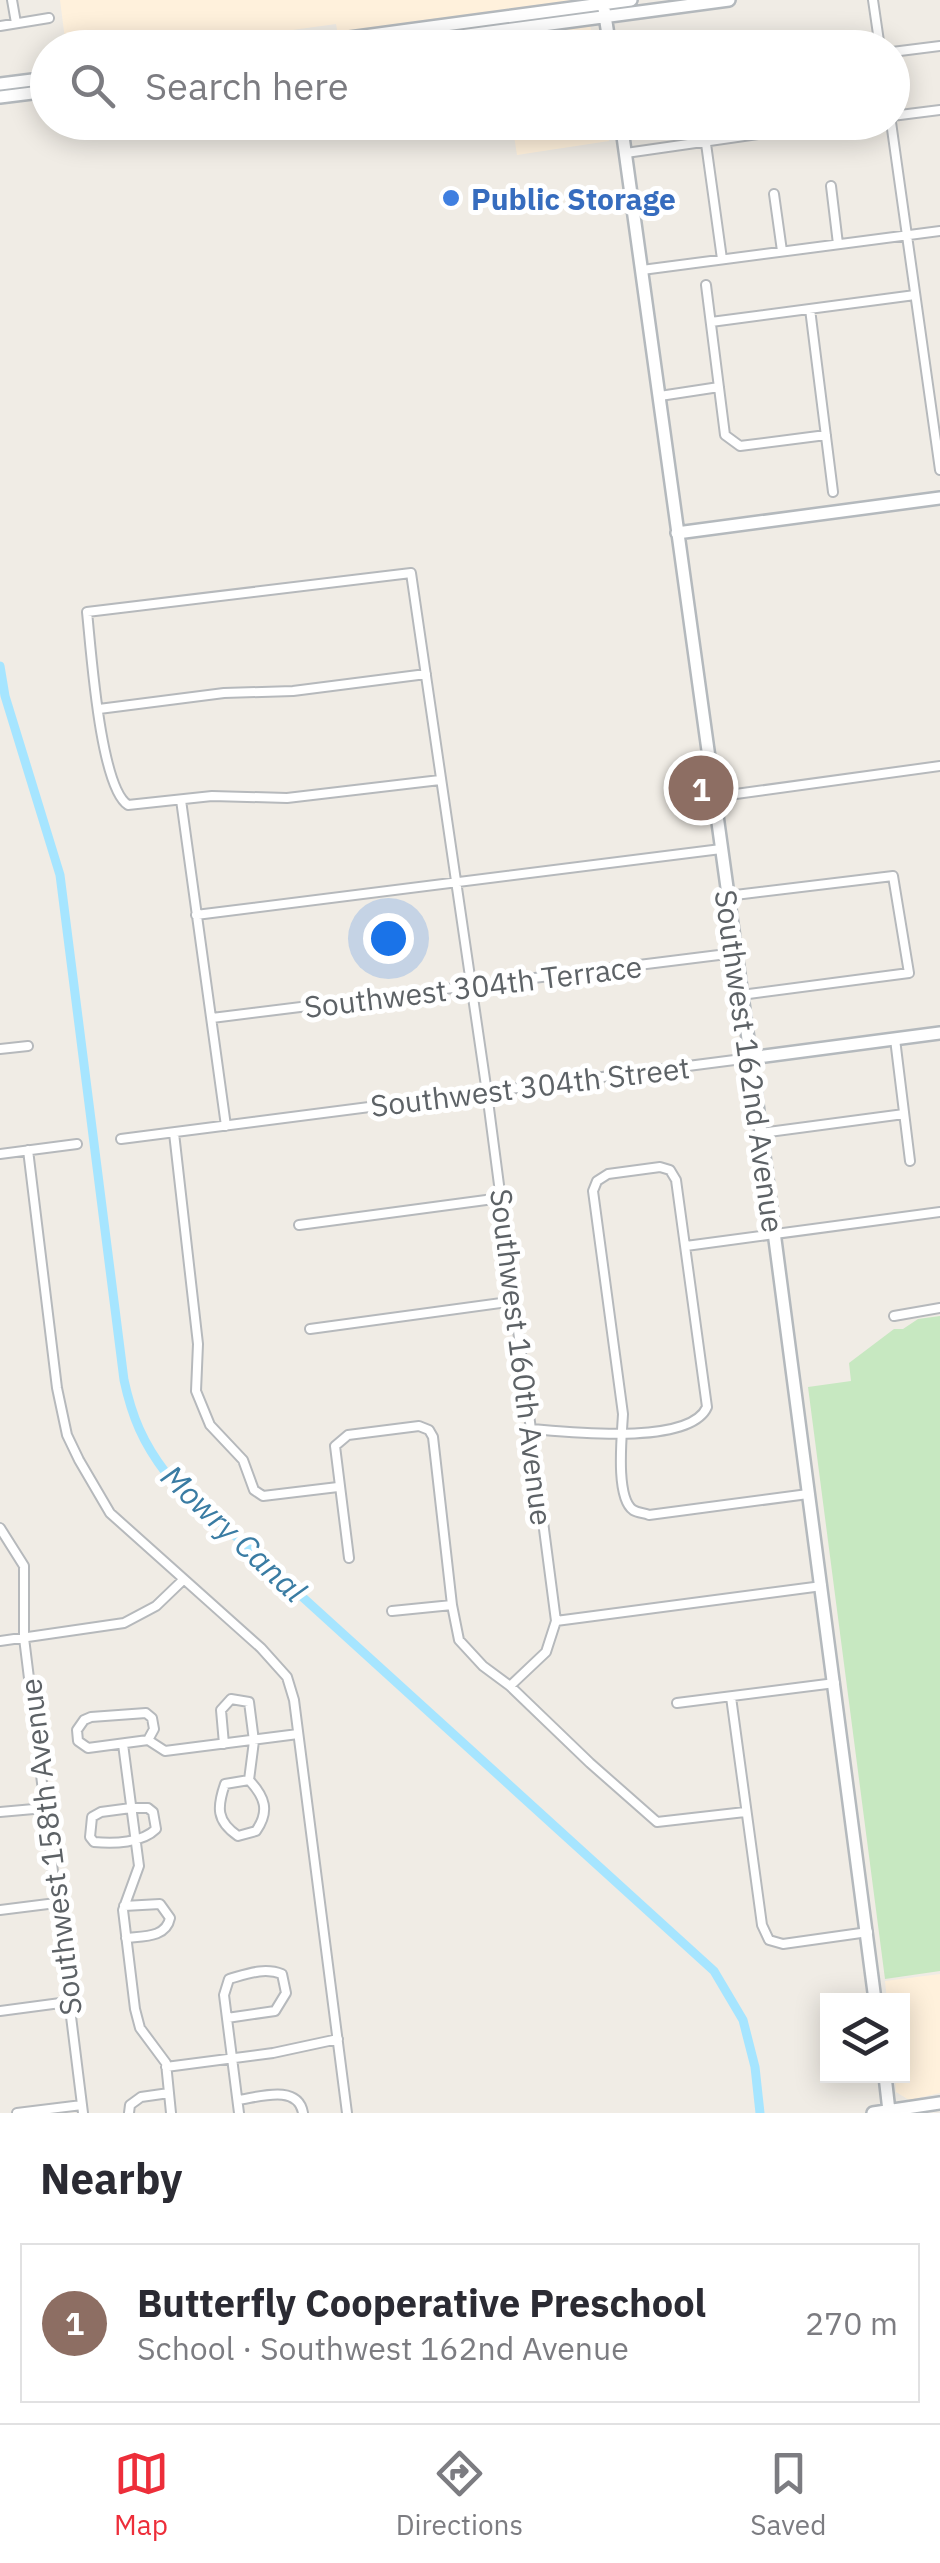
<!DOCTYPE html>
<meta charset="utf-8">
<style>
body{margin:0;font-family:"IBM Plex Sans",sans-serif;background:#f7f7f7;color:#2b2b33}
.controls{position:absolute;right:30px;bottom:30px;display:grid;overflow:hidden;border-radius:0px;box-shadow:0 5px 25px #0003}
.controls button{width:90px;height:90px;display:grid;place-items:center;padding:0;border:0;border-bottom:2px solid #e1e1e2;background:#fff;color:#2b2b33;font:50px sans-serif}
.you{position:absolute;left:388px;top:938px;width:35px;height:35px;margin:-25px;border:8px solid #fff;border-radius:50%;background:#1a73e8;box-shadow:0 0 0 15px #1a73e833}
.badge{display:grid;place-items:center;width:65px;height:65px;border-radius:50%;background:#ed2e3a;color:#fff;font-size:32px;font-weight:700}
.pin{position:absolute;translate:-50% -50%;border:5px solid #fff;box-shadow:0 2px 10px #0006}
.list{margin:0;padding:0;list-style:none}
h2{display:flex;justify-content:space-between;align-items:center;height:130px;margin:0;padding:0 40px;font-size:42px}
h2 small{font-size:32px;font-weight:400;color:#7c7c81}
.list li{display:grid;grid-template-columns:65px 1fr auto;gap:30px;align-items:center;box-sizing:border-box;height:160px;margin:0 20px 20px;padding:0 20px;border:2px solid #e1e1e2;border-radius:0px}
.list b{display:block;font-size:38px;white-space:nowrap}
.list p{margin:0;font-size:32px;white-space:nowrap;color:#7c7c81}
.list em{font-size:32px;font-style:normal;color:#7c7c81}
.icon{flex:none;width:55px;height:55px;fill:none;stroke:currentColor;stroke-width:2;stroke-linecap:round;stroke-linejoin:round}
.map{position:relative;flex:none;width:940px;height:2113px;overflow:hidden}
.search{position:absolute;background:#fff;box-shadow:0 5px 25px #0003;left:30px;right:30px;top:30px;height:110px;display:flex;align-items:center;gap:25px;box-sizing:border-box;padding:0 35px;border-radius:55px;color:#7c7c81;font-size:38px}
.sheet{height:310px;background:#fff}
nav{display:flex;justify-content:space-around;align-items:center;box-sizing:border-box;height:140px;border-top:2px solid #e1e1e2;background:#fff;font-size:28px;color:#7c7c81}
nav a{display:grid;justify-items:center;gap:5px}
nav .on{color:#ed2e3a}
.map>svg:first-child{display:block}
.commercial{fill:#fff1dc}
.green{fill:#c7e8c1}
.lines{fill:none;stroke-linecap:round;stroke-linejoin:round}
.canal{stroke:#a6e5ff;stroke-width:9}
.street-casing{stroke:#b6b9bc;stroke-width:12}
.secondary-casing{stroke:#b4b9bd;stroke-width:16}
.street{stroke:#fff;stroke-width:8}
.secondary{stroke:#fff;stroke-width:11}
.shop-dot{fill:#3f7fe0;stroke:#fff;stroke-width:4}
.labels{text-anchor:middle;dominant-baseline:central;stroke-width:10;stroke-linejoin:round;paint-order:stroke}
.shop-label{font-size:30px;font-weight:bold;fill:#366cbe;stroke:#fff;text-anchor:start}
.street-label{font-size:30px;fill:#5d6266;stroke:#fff}
.water-label{font-size:32px;font-style:italic;fill:#3a7ca3;stroke:#fff}
</style>
<div class="map">
<svg width="940" height="2113" viewBox="0 0 940 2113">
<rect width="100%" height="100%" fill="#f0ece5"/>
<!-- commercial -->
<path class="commercial" d="M 60,0 L 586,0 L 594,47 L 340,47 L 336,24 L 169,47 L 66,47 Z
M 512,123 L 606,123 L 609,141 L 517,155 Z
M 940,1974 L 940,2093 L 909,2100 L 896,2092 L 895,2076 L 902,2076 L 902,2000 L 887,2000 L 885,1981 Z"/>
<!-- green -->
<path class="green" d="M 940,1316 L 940,1971 L 885,1979 L 808,1387 L 851,1381 L 849,1363 L 894,1329 L 903,1329 L 918,1319 Z"/>
<g class="lines">
<!-- canal -->
<path class="canal" d="M 0,666 L 5,696 L 60,875 L 124,1380 C 132,1417 143,1443 166,1473 L 714,1971 L 743,2020 L 755,2067 L 760,2113"/>
<defs>
<path id="street" d="M 12,0 L 16,23
M 873,0 L 880,48
M 0,26 L 49,18
M 892,52 L 940,46
M 892,116 L 940,110
M 703,122 L 722,259
M 891,122 L 940,470
M 626,153 L 841,122
M 831,186 L 838,244
M 774,194 L 782,251
M 642,270 L 940,231
M 706,285 L 725,435 L 740,446 L 826,435
M 810,309 L 833,492
M 711,322 L 915,295
M 660,396 L 719,387
M 99,709 L 224,693 L 293,691 L 426,674
M 440,780 L 287,798 L 212,796 L 128,805 C 100,787 91,649 87,612 L 411,573 L 487,1093 L 556,1621 L 546,1652 L 510,1686
M 714,797 L 940,766
M 181,800 L 226,1126
M 727,896 L 893,876 L 909,973 L 741,995
M 196,915 L 721,849
M 212,1018 L 735,953
M 895,1039 L 910,1161
M 0,1049 L 28,1046
M 174,1133 L 198,1344 L 196,1391 L 210,1425 L 243,1460 L 254,1490 L 263,1496 L 338,1487
M 761,1133 L 904,1114
M 121,1139 L 750,1058
M 28,1150 L 57,1388 L 67,1435 L 79,1460 L 110,1513 L 261,1648 L 287,1677 L 294,1700 L 347,2113
M 0,1154 L 77,1144
M 299,1225 L 501,1198
M 686,1246 L 940,1212
M 894,1316 L 940,1308
M 310,1329 L 515,1301
M 532,1429 C 568,1432 690,1446 707,1407 L 676,1180 L 670,1170 L 660,1167 L 608,1174 L 597,1181 L 593,1191 L 623,1414 C 622,1435 615,1497 633,1510 C 638,1513 644,1513 649,1515 L 808,1494
M 0,1528 L 24,1566 L 24,1638 L 83,2113
M 349,1558 L 335,1446 L 348,1435 L 419,1426 L 429,1430 L 433,1437 L 452,1605 L 459,1640 L 483,1666 L 510,1686 L 590,1763 L 657,1822 L 745,1812
M 392,1611 L 452,1605
M 556,1621 L 822,1586
M 0,1641 L 124,1623 L 156,1606 L 182,1581
M 731,1697 L 762,1925 L 769,1940 L 783,1944 L 868,1932
M 677,1703 L 835,1683
M 148,1740 L 154,1729 L 152,1718 L 146,1713 L 91,1717 L 84,1720 L 77,1730 L 78,1741 L 88,1748 L 148,1740 L 165,1751 L 298,1734
M 123,1744 L 139,1866 L 123,1910 L 135,2009 L 140,2028 L 166,2063 L 171,2113
M 224,1744 L 221,1710 L 231,1699 L 249,1702 L 254,1741 L 249,1780 C 265,1797 270,1811 256,1831 L 238,1836 C 216,1821 217,1807 225,1784 L 249,1780
M 131,1808 L 148,1808 L 153,1812 L 156,1829 C 142,1843 114,1844 94,1842 L 90,1837 L 92,1817 L 101,1812 Z
M 0,1812 L 45,1808
M 124,1906 L 160,1904 L 170,1918 C 166,1938 143,1936 126,1938
M 0,1910 L 56,1903
M 0,2011 L 68,2002
M 227,2018 L 275,2011 L 286,1993 L 282,1974 C 264,1967 247,1974 229,1979 L 224,1995 L 239,2113
M 166,2067 L 273,2053 L 338,2039
M 238,2100 C 259,2097 298,2084 303,2113
M 17,2113 L 82,2105
M 129,2113 L 130,2105 L 141,2097 L 169,2093"/>
<path id="secondary" d="M 604,9 L 610,48
M 275,48 L 631,0
M 371,48 L 729,0
M 0,84 L 48,78
M 0,97 L 48,91
M 621,122 L 761,1133 L 875,2000
M 677,533 L 940,498
M 750,1058 L 940,1033
M 885,2076 L 889,2111
M 873,2113 L 940,2103"/>
</defs>
<!-- street casing -->
<use href="#street" class="street-casing"/>
<!-- secondary casing -->
<use href="#secondary" class="secondary-casing"/>
<!-- street -->
<use href="#street" class="street"/>
<!-- secondary -->
<use href="#secondary" class="secondary"/>
</g>
<!-- markers -->
<circle class="shop-dot" cx="451" cy="198" r="10"/>
<g class="labels">
<!-- shop labels -->
<g class="shop-label">
<text x="471" y="198">Public Storage</text>
</g>
<!-- street labels -->
<g class="street-label">
<text transform="translate(473 986) rotate(-7)">Southwest 304th Terrace</text>
<text transform="translate(750 1061) rotate(82)">Southwest 162nd Avenue</text>
<text transform="translate(530 1086) rotate(-7)">Southwest 304th Street</text>
<text transform="translate(522 1357) rotate(83)">Southwest 160th Avenue</text>
<text transform="translate(50 1847) rotate(-97)">Southwest 158th Avenue</text>
</g>
<!-- water labels -->
<g class="water-label">
<text transform="translate(234 1533) rotate(43)">Mowry Canal</text>
</g>
</g>
</svg>
<div class="controls">
<button><svg class="icon" aria-label="layers" viewBox="0 0 24 24"><path d="M12 4l9 5-9 5-9-5zM3 14l9 5 9-5"/></svg></button>
</div>
<div class="you"></div>
<div class="pin badge" style="left:701px;top:788px;background:#8d6e63">1</div>
<div class="search"><svg class="icon" aria-label="search" viewBox="0 0 24 24"><circle cx="10" cy="10" r="6"/><path d="M15 15l6 6"/></svg>Search here</div>
</div>
<section class="sheet">
<h2>Nearby<small></small></h2>
<ul class="list">
<li><span class="badge" style="background:#8d6e63">1</span><div><b>Butterfly Cooperative Preschool</b><p>School · Southwest 162nd Avenue</p></div><em>270 m</em></li>
</ul>
</section>
<nav>
<a class="on"><svg class="icon" aria-label="map" viewBox="0 0 24 24"><path d="M3 6l6-2 6 2 6-2v14l-6 2-6-2-6 2zM9 4v14M15 6v14"/></svg>Map</a>
<a><svg class="icon" aria-label="directions" viewBox="0 0 24 24"><path d="M12 3l9 9-9 9-9-9zM9 14v-3h6M13 9l2 2-2 2"/></svg>Directions</a>
<a><svg class="icon" aria-label="saved" viewBox="0 0 24 24"><path d="M7 4h10v16l-5-4-5 4z"/></svg>Saved</a>
</nav>
